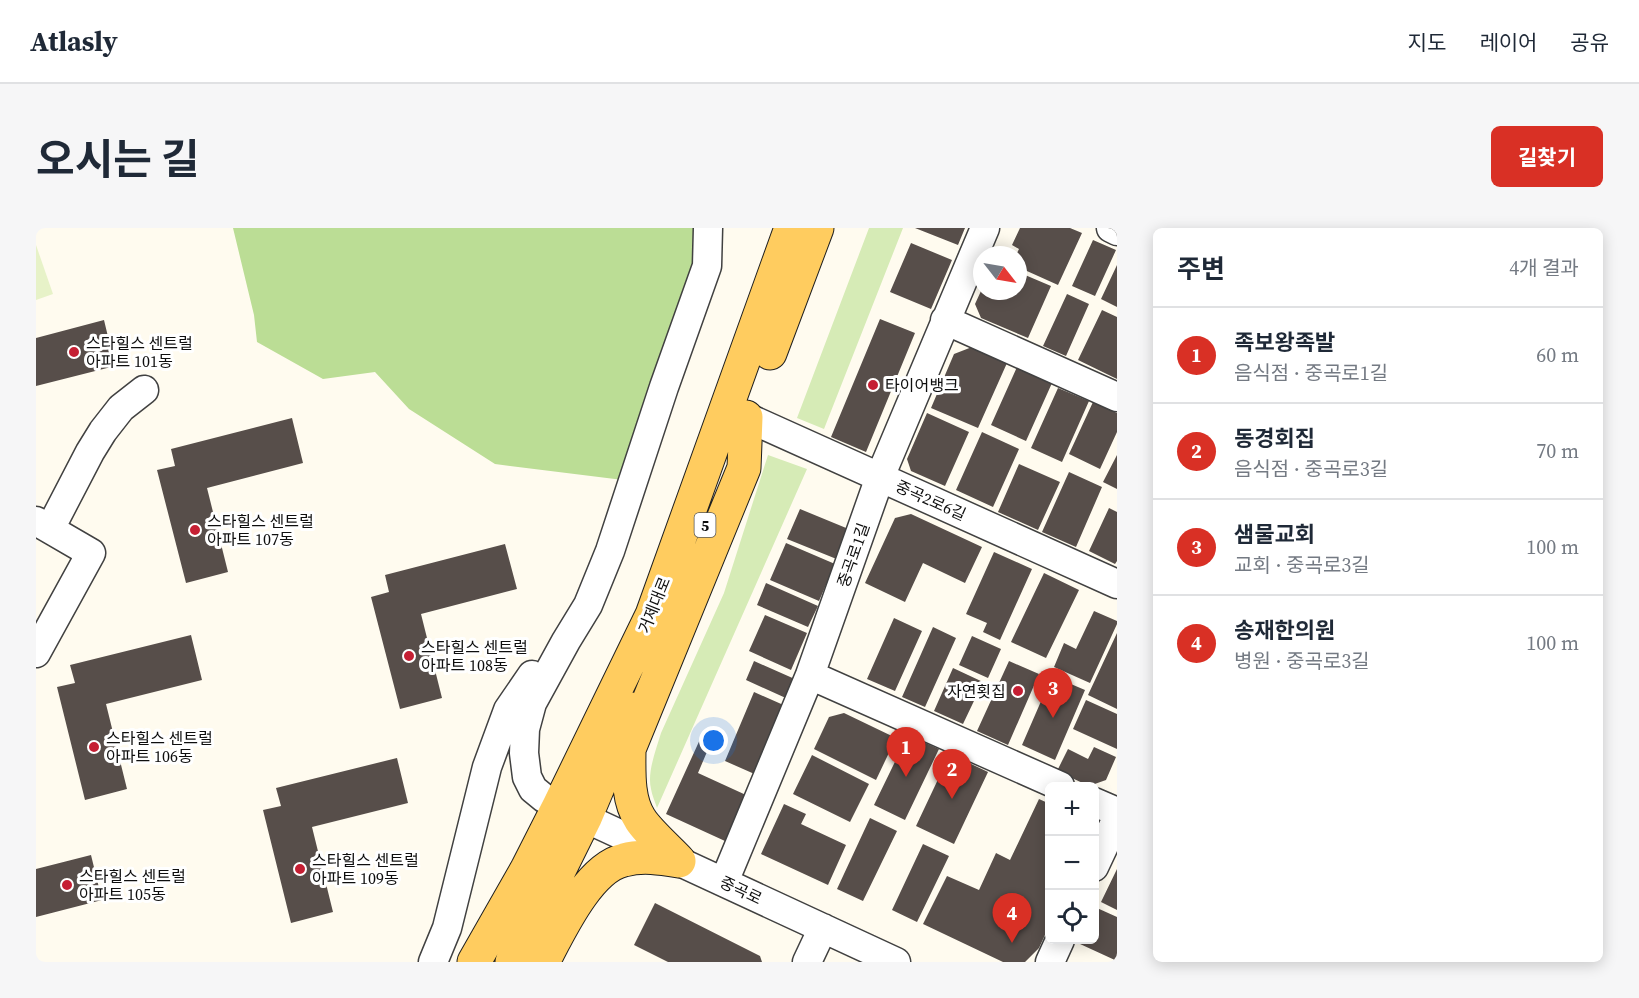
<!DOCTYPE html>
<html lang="ko">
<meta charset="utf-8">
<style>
body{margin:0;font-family:"Source Serif 4","Noto Sans KR",serif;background:#f6f6f7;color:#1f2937}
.controls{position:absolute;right:18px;bottom:18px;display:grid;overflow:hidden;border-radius:9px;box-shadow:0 3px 15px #0003}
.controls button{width:54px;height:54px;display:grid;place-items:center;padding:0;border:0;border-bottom:2px solid #e0e1e3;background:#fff;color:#1f2937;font:30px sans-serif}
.compass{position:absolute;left:937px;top:18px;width:54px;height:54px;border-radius:50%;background:#fff;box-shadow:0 3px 15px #0003;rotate:121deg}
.you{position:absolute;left:678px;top:513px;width:21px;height:21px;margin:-15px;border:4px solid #fff;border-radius:50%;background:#1a73e8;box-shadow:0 0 0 9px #1a73e833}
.badge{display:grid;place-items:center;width:39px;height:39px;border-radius:50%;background:#d93025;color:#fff;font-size:20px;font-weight:700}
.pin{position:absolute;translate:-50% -50px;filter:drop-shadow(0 2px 3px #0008)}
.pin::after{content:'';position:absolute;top:32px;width:21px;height:18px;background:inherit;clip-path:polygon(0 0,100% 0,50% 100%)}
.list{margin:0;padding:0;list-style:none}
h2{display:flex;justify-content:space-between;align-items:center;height:78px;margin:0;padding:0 24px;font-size:26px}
h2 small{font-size:20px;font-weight:400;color:#747a83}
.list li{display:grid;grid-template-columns:39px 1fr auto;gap:18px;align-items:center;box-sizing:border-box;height:96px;padding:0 24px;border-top:2px solid #e0e1e3}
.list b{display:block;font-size:22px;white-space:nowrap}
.list p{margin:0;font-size:20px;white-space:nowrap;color:#747a83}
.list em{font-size:20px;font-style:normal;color:#747a83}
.icon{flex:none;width:33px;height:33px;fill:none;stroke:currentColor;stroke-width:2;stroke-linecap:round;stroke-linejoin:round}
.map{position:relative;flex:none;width:1081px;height:734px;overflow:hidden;border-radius:9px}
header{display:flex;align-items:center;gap:36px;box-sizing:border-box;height:84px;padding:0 30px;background:#fff;border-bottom:2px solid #e0e1e3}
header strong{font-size:28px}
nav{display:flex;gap:33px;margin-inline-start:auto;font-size:21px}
.intro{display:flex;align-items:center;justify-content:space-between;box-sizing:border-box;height:144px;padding:0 36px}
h1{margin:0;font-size:42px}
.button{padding:15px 27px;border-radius:9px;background:#d93025;color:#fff;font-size:21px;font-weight:700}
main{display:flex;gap:36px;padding:0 36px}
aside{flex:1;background:#fff;border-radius:9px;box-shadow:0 3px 15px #0003}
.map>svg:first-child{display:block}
.green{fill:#d6ebb6}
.forest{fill:#bbdd95}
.pitch{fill:#e7f2c8}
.building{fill:#574e4a}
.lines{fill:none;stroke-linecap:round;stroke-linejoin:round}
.minor-casing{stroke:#414141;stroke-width:31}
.major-casing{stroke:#1f1f1f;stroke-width:35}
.minor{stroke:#fff;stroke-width:28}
.major{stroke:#ffcc5f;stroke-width:33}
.poi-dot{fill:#c51f33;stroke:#fff;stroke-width:2}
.labels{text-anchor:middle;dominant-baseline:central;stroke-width:6;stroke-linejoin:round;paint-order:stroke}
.shield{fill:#fff;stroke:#565656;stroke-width:1.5}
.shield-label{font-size:15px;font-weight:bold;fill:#0e0e0e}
.poi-label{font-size:16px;fill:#0e0e0e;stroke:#fff;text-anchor:start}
.street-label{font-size:16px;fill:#0e0e0e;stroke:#fff}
</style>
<header>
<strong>Atlasly</strong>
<nav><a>지도</a><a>레이어</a><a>공유</a></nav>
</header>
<div class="intro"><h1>오시는 길</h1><a class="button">길찾기</a></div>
<main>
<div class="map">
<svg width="1081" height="734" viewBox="0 0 1081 734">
<rect width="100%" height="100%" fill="#fffbef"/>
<!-- green -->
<path class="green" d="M 833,0 L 867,0 L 788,201 L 761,190 Z
M 732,227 L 771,241 L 621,580 C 619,574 616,567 615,561 C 611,544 620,522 625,505 L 688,365 Z"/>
<!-- forest -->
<path class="forest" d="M 197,0 L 663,0 L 663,37 L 587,252 L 459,236 L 373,181 L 339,144 L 287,151 L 221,114 L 218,87 Z"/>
<!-- pitch -->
<path class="pitch" d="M 0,17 L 17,66 L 0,72 Z"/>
<!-- building -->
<path class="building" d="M 879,0 L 929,0 L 922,17 Z
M 984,0 L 1034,0 L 1046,5 L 1022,57 L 982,39 L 982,27 L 980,27 L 983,21 L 976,17 Z
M 1057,12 L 1080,22 L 1059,68 L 1036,58 Z
M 875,15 L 916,32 L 895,81 L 854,64 Z
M 1081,37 L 1081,79 L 1065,71 Z
M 982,44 L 1015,58 L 992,110 L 945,90 L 939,76 L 945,63 L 982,63 Z
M 1031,66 L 1053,76 L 1030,128 L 1007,118 Z
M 1066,82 L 1081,89 L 1081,151 L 1042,132 Z
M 844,91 L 879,105 L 830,224 L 795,209 Z
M 68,92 L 79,138 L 0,158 L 0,110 Z
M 936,119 L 971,135 L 942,200 L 895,180 L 918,126 Z
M 981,139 L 1016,155 L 990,213 L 955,197 Z
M 1022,160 L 1053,173 L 1026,234 L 995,220 Z
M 1057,174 L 1081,185 L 1081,204 L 1064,241 L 1033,226 Z
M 891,185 L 933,204 L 909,258 L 875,243 L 871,231 Z
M 256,190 L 267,235 L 171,260 L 192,344 L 150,355 L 121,242 L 139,238 L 135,221 Z
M 946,204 L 983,221 L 957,279 L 920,262 Z
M 1081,227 L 1081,261 L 1067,254 Z
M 983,236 L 1024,254 L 1002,302 L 962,284 Z
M 1033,244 L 1066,259 L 1040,319 L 1006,304 Z
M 1073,280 L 1081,284 L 1081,333 L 1079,336 L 1053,323 Z
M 764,281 L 815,302 L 803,332 L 751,311 Z
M 875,286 L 946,319 L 929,355 L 887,335 L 869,374 L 829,355 L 859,290 Z
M 750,315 L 799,336 L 783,373 L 734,352 Z
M 469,316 L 481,361 L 385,386 L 406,470 L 364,481 L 335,369 L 353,364 L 349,347 Z
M 958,324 L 996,341 L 964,412 L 947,404 L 951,395 L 930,386 Z
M 1008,345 L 1043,362 L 1010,430 L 975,414 Z
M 730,355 L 782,378 L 772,399 L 721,377 Z
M 1058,383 L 1081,393 L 1081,396 L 1054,455 L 1018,439 L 1028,415 L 1040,421 Z
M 729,387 L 771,405 L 755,442 L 713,423 Z
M 858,390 L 886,403 L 859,463 L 831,451 Z
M 897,399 L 920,410 L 889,479 L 866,469 Z
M 1081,405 L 1081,481 L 1052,467 Z
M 155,407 L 166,452 L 70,476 L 91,561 L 49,572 L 21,459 L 39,455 L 34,437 Z
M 936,408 L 965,421 L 952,450 L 923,437 Z
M 718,433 L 761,452 L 752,471 L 710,452 Z
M 973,433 L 1003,446 L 972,517 L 941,503 Z
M 917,440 L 947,454 L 927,496 L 898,483 Z
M 1016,448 L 1049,462 L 1019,532 L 986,517 Z
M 718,464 L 752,479 L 723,548 L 689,533 Z
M 1050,472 L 1081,486 L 1081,521 L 1037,501 Z
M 808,485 L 860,510 L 840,552 L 778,521 L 793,489 Z
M 666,507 L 676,512 L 662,545 L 710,567 L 689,613 L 630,586 Z
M 872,507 L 903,521 L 869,592 L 838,577 Z
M 1058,519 L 1080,529 L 1070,552 L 1053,558 L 1021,543 L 1032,521 L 1052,531 Z
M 914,526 L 952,544 L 918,616 L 880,598 Z
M 776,527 L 833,556 L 814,594 L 757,566 Z
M 361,530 L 372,575 L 276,599 L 297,684 L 255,695 L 227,582 L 245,578 L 240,560 Z
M 1003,571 L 1014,576 L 1014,696 L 1003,720 L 989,734 L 967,734 L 887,696 L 911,648 L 943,662 L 960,625 L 974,632 Z
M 748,576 L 770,586 L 765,596 L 810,617 L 792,657 L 725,626 Z
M 834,590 L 861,603 L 827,673 L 801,661 Z
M 887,616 L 913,628 L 881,694 L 856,682 Z
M 55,627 L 66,672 L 0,689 L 0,641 Z
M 1081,641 L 1081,682 L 1065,674 Z
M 619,675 L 724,728 L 726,734 L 632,734 L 598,717 Z
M 1061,680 L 1081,689 L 1081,733 L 1044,716 L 1046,712 L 1058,712 L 1058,686 Z"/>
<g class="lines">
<defs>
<path id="minor" d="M 672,0 L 671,38 L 628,159 L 574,323 L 552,377 L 530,413 L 496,475 L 489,501 L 488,525 L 491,549 L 497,561 L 508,570 L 523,578 L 860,734
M 1075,0 L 1081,3
M 909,92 L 1081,169
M 710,189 L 1081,356
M 0,293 L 55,325 L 0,425
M 14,301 L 54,224 L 67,203 L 85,180 L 108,162
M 774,447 L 1024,558
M 1058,574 L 1081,584
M 1058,639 L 1081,590
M 688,654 L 774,447 L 844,249 L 949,0
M 397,734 L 411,700 L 451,539 L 472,482 L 496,447
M 771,734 L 787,700
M 1014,734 L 1024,712"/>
<path id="major" d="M 734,125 L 781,0
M 643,633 C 632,621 612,604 604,591 C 591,571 593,543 593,521 L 708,240 L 710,189
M 438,734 L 491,641 L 523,578 L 616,387 L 755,0
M 476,734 L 504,681 L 549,590 L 595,481
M 507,734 C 523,704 552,640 588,632 C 606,627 625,630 643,633"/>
</defs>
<!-- minor casing -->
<use href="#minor" class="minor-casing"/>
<!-- major casing -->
<use href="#major" class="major-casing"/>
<!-- minor -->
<use href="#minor" class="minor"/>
<!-- major -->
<use href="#major" class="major"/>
</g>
<!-- markers -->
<g class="poi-dot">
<circle cx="38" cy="124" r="6"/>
<circle cx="837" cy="157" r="6"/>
<circle cx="159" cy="302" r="6"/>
<circle cx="373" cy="428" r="6"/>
<circle cx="982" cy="463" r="6"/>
<circle cx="58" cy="519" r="6"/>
<circle cx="264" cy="641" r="6"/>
<circle cx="31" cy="657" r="6"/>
</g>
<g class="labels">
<!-- shield labels -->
<rect class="shield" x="658.5" y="285" width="21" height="24" rx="4.5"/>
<g class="shield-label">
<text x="669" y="297">5</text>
</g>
<!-- poi labels -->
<g class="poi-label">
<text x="50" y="115">스타힐스 센트럴<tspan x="50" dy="18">아파트 101동</tspan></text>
<text x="849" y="157">타이어뱅크</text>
<text x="171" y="293">스타힐스 센트럴<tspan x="171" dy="18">아파트 107동</tspan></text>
<text x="385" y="419">스타힐스 센트럴<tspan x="385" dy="18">아파트 108동</tspan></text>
<text x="970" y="463" text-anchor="end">자연횟집</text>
<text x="70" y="510">스타힐스 센트럴<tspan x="70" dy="18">아파트 106동</tspan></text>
<text x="276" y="632">스타힐스 센트럴<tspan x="276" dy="18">아파트 109동</tspan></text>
<text x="43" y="648">스타힐스 센트럴<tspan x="43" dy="18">아파트 105동</tspan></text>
</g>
<!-- street labels -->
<g class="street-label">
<text transform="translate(895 272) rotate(24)">중곡2로6길</text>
<text transform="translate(817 327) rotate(-71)">중곡로1길</text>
<text transform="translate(618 377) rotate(-68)">거제대로</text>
<text transform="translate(705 662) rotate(25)">중곡로</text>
</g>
</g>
</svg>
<div class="controls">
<button>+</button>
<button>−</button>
<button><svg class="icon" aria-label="locate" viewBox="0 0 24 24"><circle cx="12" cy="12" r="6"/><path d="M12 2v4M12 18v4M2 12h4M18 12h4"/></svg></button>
</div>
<svg class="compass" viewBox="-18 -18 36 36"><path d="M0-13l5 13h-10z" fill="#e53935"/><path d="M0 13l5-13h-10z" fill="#747a83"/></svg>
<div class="you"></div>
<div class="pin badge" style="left:870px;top:549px">1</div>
<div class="pin badge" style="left:916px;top:571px">2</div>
<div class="pin badge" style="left:1017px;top:490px">3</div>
<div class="pin badge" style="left:976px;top:715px">4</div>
</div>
<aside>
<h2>주변<small>4개 결과</small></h2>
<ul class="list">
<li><span class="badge">1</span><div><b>족보왕족발</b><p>음식점 · 중곡로1길</p></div><em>60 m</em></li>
<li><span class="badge">2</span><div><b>동경회집</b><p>음식점 · 중곡로3길</p></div><em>70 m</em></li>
<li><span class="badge">3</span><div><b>샘물교회</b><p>교회 · 중곡로3길</p></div><em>100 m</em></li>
<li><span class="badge">4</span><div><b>송재한의원</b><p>병원 · 중곡로3길</p></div><em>100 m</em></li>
</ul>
</aside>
</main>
